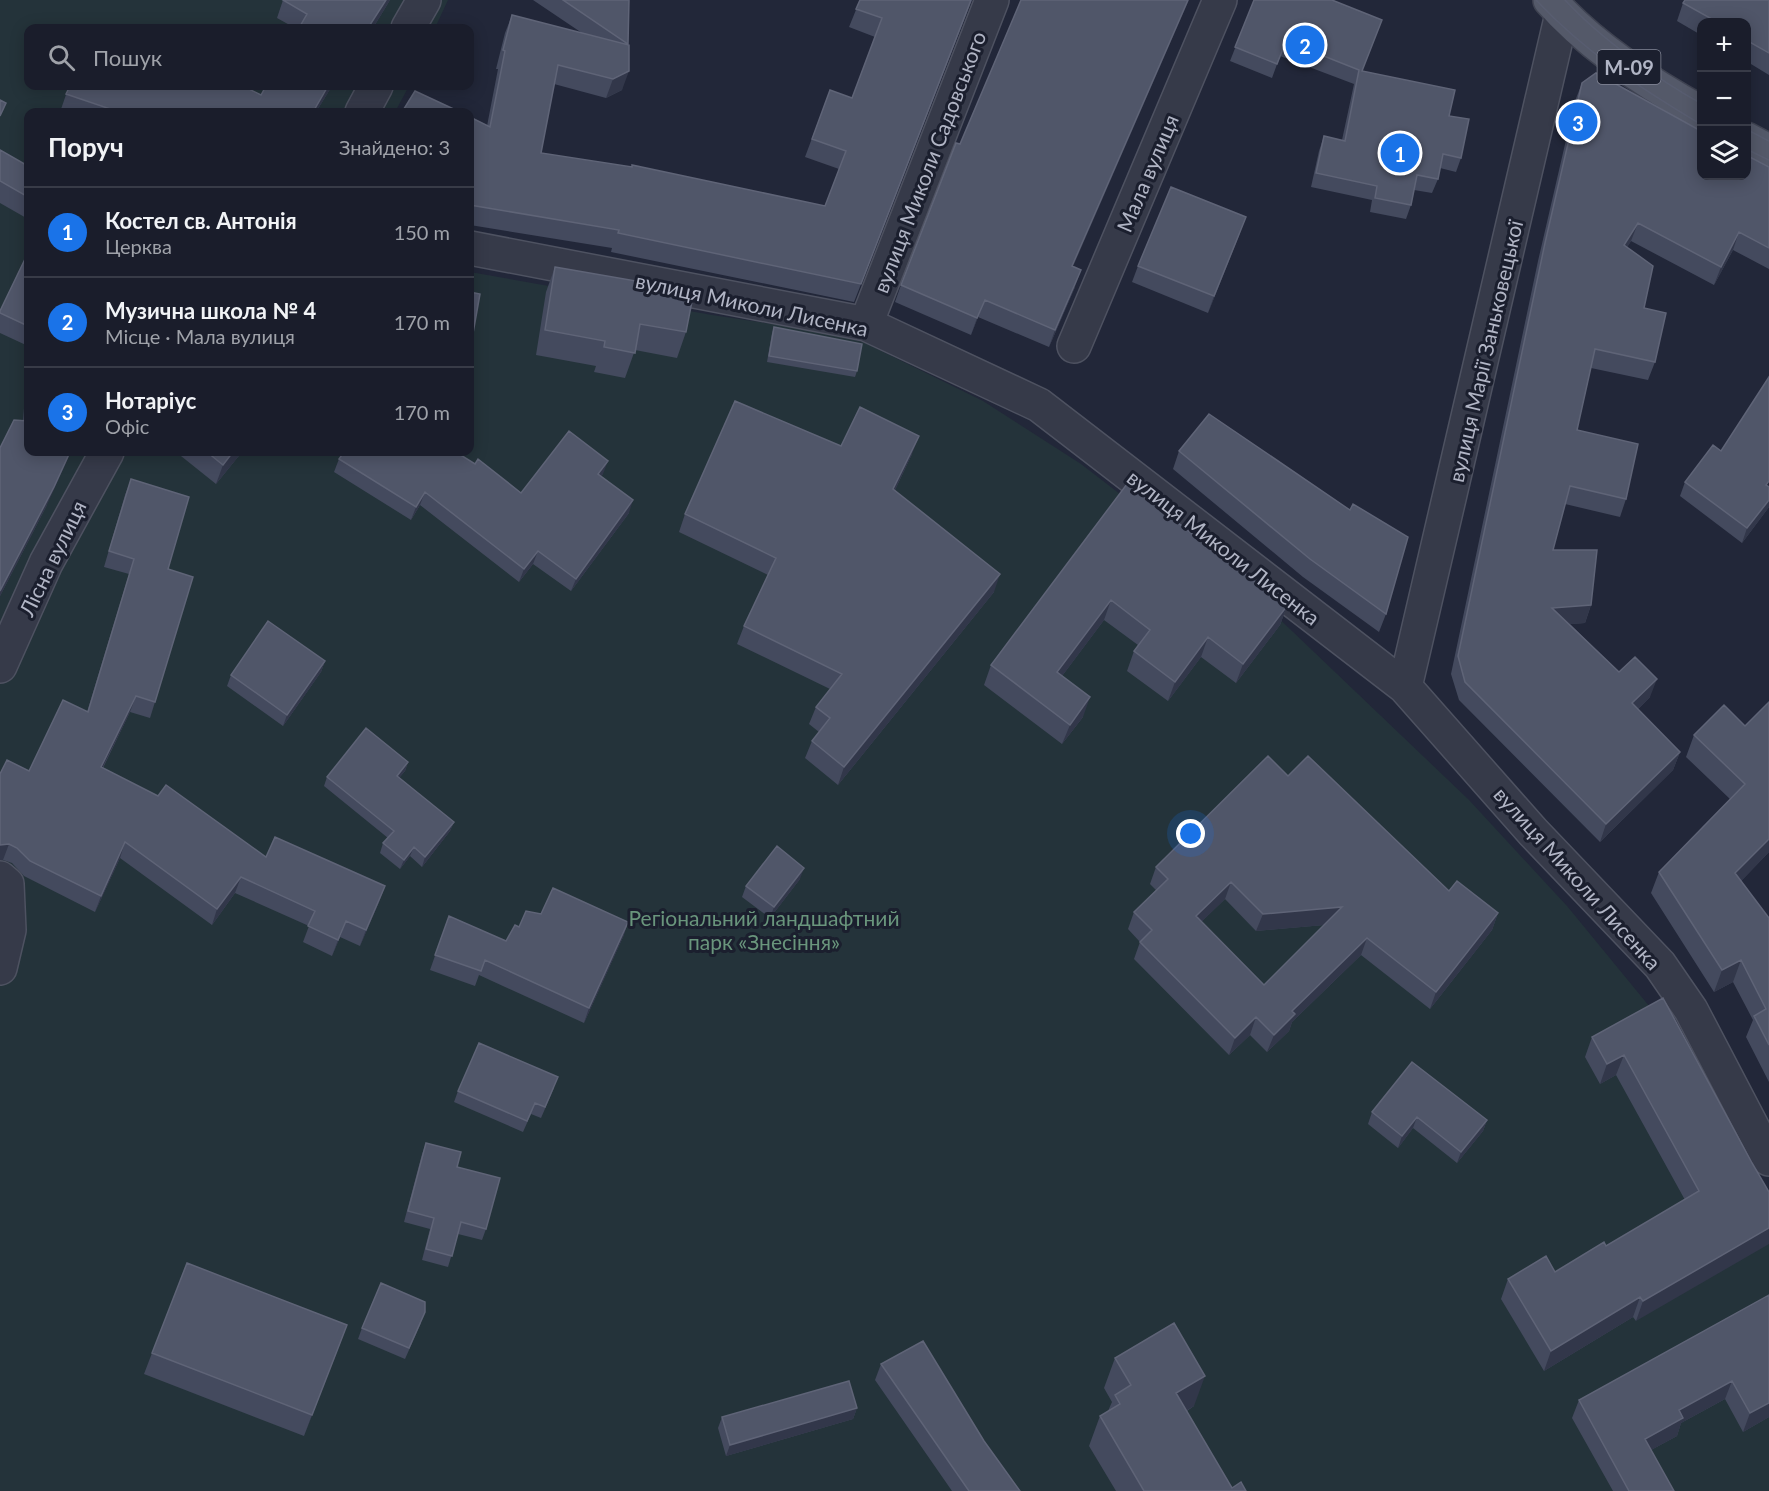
<!DOCTYPE html>
<html lang="uk">
<meta charset="utf-8">
<style>
body{margin:0;font-family:Lato,sans-serif;background:#232633;color:#f1f3f6}
.controls{position:absolute;right:18px;top:18px;display:grid;overflow:hidden;border-radius:12px;box-shadow:0 3px 15px #0003}
.controls button{width:54px;height:54px;display:grid;place-items:center;padding:0;border:0;border-bottom:2px solid #383b47;background:#1a1d2b;color:#f1f3f6;font:30px sans-serif}
.you{position:absolute;left:1191px;top:834px;width:21px;height:21px;margin:-15px;border:4px solid #fff;border-radius:50%;background:#1a73e8;box-shadow:0 0 0 9px #1a73e833}
.badge{display:grid;place-items:center;width:39px;height:39px;border-radius:50%;background:#1a73e8;color:#fff;font-size:20px;font-weight:700}
.pin{position:absolute;translate:-50% -50%;border:3px solid #fff;box-shadow:0 2px 6px #0006}
.list{margin:0;padding:0;list-style:none}
h2{display:flex;justify-content:space-between;align-items:center;height:78px;margin:0;padding:0 24px;font-size:26px}
h2 small{font-size:20px;font-weight:400;color:#9fa2a9}
.list li{display:grid;grid-template-columns:39px 1fr auto;gap:18px;align-items:center;box-sizing:border-box;height:90px;padding:0 24px;border-top:2px solid #383b47}
.list b{display:block;font-size:22px;white-space:nowrap}
.list p{margin:0;font-size:20px;white-space:nowrap;color:#9fa2a9}
.list em{font-size:20px;font-style:normal;color:#9fa2a9}
.icon{flex:none;width:33px;height:33px;fill:none;stroke:currentColor;stroke-width:2;stroke-linecap:round;stroke-linejoin:round}
.map{position:relative;flex:none;width:1769px;height:1491px;overflow:hidden}
.search{position:absolute;background:#1a1d2b;box-shadow:0 3px 15px #0003;left:24px;top:24px;width:450px;height:66px;display:flex;align-items:center;gap:15px;box-sizing:border-box;padding:0 21px;border-radius:12px;color:#9fa2a9;font-size:22px}
.panel{position:absolute;background:#1a1d2b;box-shadow:0 3px 15px #0003;left:24px;top:108px;width:450px;height:348px;border-radius:12px}
.map>svg:first-child{display:block}
.green{fill:#24333a}
.lines{fill:none;stroke-linecap:round;stroke-linejoin:round}
.minor-casing{stroke:#4e5261;stroke-width:36}
.primary-casing{stroke:#3f4352;stroke-width:36}
.minor{stroke:#363a49;stroke-width:33}
.primary{stroke:#545969;stroke-width:33}
.tram{stroke:#585d70;stroke-width:1.5}
.wall{fill:#444a5e;fill-rule:evenodd}
.shaded-wall{fill:#32374a}
.building{fill:#505669;stroke:#5f6477;stroke-width:1.5;fill-rule:evenodd}
.labels{text-anchor:middle;dominant-baseline:central;stroke-width:6;stroke-linejoin:round;paint-order:stroke}
.shield{fill:#1b1f2e;stroke:#848898;stroke-width:1.5}
.shield-label{font-size:20px;font-weight:bold;fill:#b1b5c5}
.street-label{font-size:21px;fill:#b1b5c5;stroke:#1b1f2e}
.park-label{font-size:21px;fill:#69957c;stroke:#1b1f2e}
</style>
<div class="map">
<svg width="1769" height="1491" viewBox="0 0 1769 1491">
<rect width="100%" height="100%" fill="#222739"/>
<!-- green -->
<path class="green" d="M 0,0 L 448,0 L 435,28 L 28,28 L 28,86 L 409,86 L 395,112 L 28,112 L 28,452 L 470,452 L 470,272 L 712,315 L 800,328 L 863,342 L 983,401 L 1081,464 L 1268,608 L 1469,800 L 1567,906 L 1677,1040 L 1769,1211 L 1769,1491 L 0,1491 Z"/>
<g class="lines">
<defs>
<path id="minor" d="M 408,28 L 424,0
M 362,112 L 376,86
M 470,248 L 866,324 L 1039,405 L 1405,687 L 1533,832 L 1660,965 L 1691,1010 L 1769,1159
M 866,324 L 992,0
M 1074,346 L 1220,0
M 0,666 L 46,563 L 107,452
M 1405,687 L 1562,14
M 0,878 L 7,884 L 9,930 L 0,968"/>
<path id="primary" d="M 1550,0 C 1589,45 1649,84 1702,113
M 1746,139 L 1769,151"/>
</defs>
<!-- minor casing -->
<use href="#minor" class="minor-casing"/>
<!-- primary casing -->
<use href="#primary" class="primary-casing"/>
<!-- minor -->
<use href="#minor" class="minor"/>
<!-- primary -->
<use href="#primary" class="primary"/>
<!-- tram -->
<path class="tram" d="M 1536,0 C 1585,52 1640,88 1702,125
M 1565,0 C 1599,37 1658,80 1702,104
M 1746,129 L 1769,141
M 1746,149 L 1769,160"/>
</g>
<!-- wall -->
<path class="wall" d="M 283,0 L 390,0 L 373,28 L 295,28 L 277,18 Z
M 533,0 L 629,0 L 628,45 L 622,90 L 606,98 L 554,84 L 541,153 L 825,206 L 839,169 L 805,157 L 830,90 L 852,98 L 875,37 L 849,27 L 860,0 L 972,0 L 854,302 L 611,252 L 612,248 L 470,225 L 470,117 L 487,126 L 498,69 L 496,69 L 505,33 L 512,15 L 582,33 Z
M 1254,0 L 1363,71 L 1449,116 L 1461,158 L 1456,172 L 1440,168 L 1438,179 L 1432,193 L 1414,190 L 1411,205 L 1406,219 L 1370,212 L 1372,200 L 1311,187 L 1319,151 L 1324,136 L 1342,140 L 1354,84 L 1280,56 L 1272,78 L 1230,61 Z
M 1769,0 L 1769,75 L 1746,61 L 1746,22 L 1701,22 L 1701,35 L 1677,21 L 1683,3 Z
M 1582,83 L 1769,167 L 1769,269 L 1733,250 L 1714,285 L 1631,241 L 1627,247 L 1644,308 L 1655,362 L 1648,380 L 1591,368 L 1577,430 L 1626,499 L 1620,517 L 1565,504 L 1553,550 L 1591,605 L 1585,623 L 1570,624 L 1619,672 L 1650,697 L 1638,709 L 1680,752 L 1673,770 L 1600,842 L 1459,700 L 1451,674 L 1538,261 L 1575,101 Z
M 69,86 L 261,95 L 332,86 L 316,112 L 60,112 Z
M 0,150 L 28,166 L 28,219 L 0,203 Z
M 1240,233 L 1208,313 L 1132,282 L 1138,266 Z
M 28,261 L 28,346 L 0,333 L 0,311 Z
M 1073,266 L 1075,287 L 1049,347 L 978,317 L 971,335 L 895,302 L 901,285 Z
M 555,267 L 686,332 L 677,358 L 635,350 L 625,378 L 594,372 L 596,366 L 536,355 L 546,292 Z
M 774,327 L 857,371 L 855,377 L 767,362 L 772,333 Z
M 28,356 L 28,452 L 47,505 L 0,596 L 0,448 L 23,421 Z
M 1179,451 L 1386,614 L 1379,632 L 1303,577 L 1173,469 Z
M 1721,451 L 1769,507 L 1742,543 L 1680,496 L 1685,482 Z
M 176,452 L 242,452 L 216,484 Z
M 912,454 L 895,490 L 994,592 L 838,785 L 805,758 L 812,741 L 819,732 L 809,724 L 816,707 L 830,689 L 737,644 L 744,626 L 768,575 L 679,532 L 685,514 Z
M 339,459 L 521,493 L 603,474 L 601,476 L 629,513 L 571,591 L 533,564 L 519,582 L 420,505 L 411,520 L 334,472 Z
M 131,479 L 168,569 L 155,702 L 150,718 L 130,712 L 103,768 L 266,857 L 385,886 L 379,902 L 360,946 L 340,937 L 332,956 L 303,942 L 309,926 L 235,893 L 212,925 L 120,858 L 95,912 L 24,876 L 12,863 L 3,860 L 0,860 L 0,774 L 29,771 L 87,712 L 129,574 L 104,567 L 125,495 Z
M 1127,484 L 1287,606 L 1280,625 L 1236,683 L 1201,657 L 1168,701 L 1127,671 L 1134,651 L 1138,645 L 1104,620 L 1062,676 L 1083,717 L 1062,744 L 984,685 L 991,665 Z
M 325,661 L 321,672 L 283,726 L 227,686 L 231,675 Z
M 1769,702 L 1769,852 L 1741,881 L 1769,918 L 1769,1082 L 1746,1037 L 1753,1020 L 1733,982 L 1714,992 L 1651,893 L 1659,872 L 1730,799 L 1686,757 L 1694,735 L 1745,726 Z
M 408,762 L 405,771 L 399,778 L 454,822 L 450,831 L 422,867 L 410,856 L 400,869 L 380,853 L 383,843 L 388,838 L 324,786 L 327,777 Z
M 1288,776 L 1449,891 L 1498,913 L 1492,930 L 1430,1009 L 1361,955 L 1292,1022 L 1289,1031 L 1267,1052 L 1250,1035 L 1229,1055 L 1134,959 L 1140,942 L 1128,929 L 1134,912 L 1156,890 L 1150,884 L 1156,867 ZM 1225,899 L 1256,931 L 1324,925 L 1264,985 L 1201,922 Z
M 800,879 L 770,918 L 742,897 L 746,886 Z
M 541,914 L 628,922 L 623,937 L 584,1023 L 479,975 L 475,986 L 430,970 L 449,916 L 506,941 L 519,927 Z
M 1663,998 L 1752,1163 L 1636,1321 L 1633,1317 L 1544,1371 L 1501,1299 L 1508,1279 L 1555,1272 L 1606,1246 L 1685,1200 L 1616,1075 L 1600,1084 L 1585,1057 L 1592,1037 Z
M 554,1088 L 541,1118 L 531,1114 L 523,1132 L 454,1102 L 458,1091 Z
M 1372,1112 L 1487,1120 L 1483,1131 L 1457,1163 L 1413,1128 L 1398,1148 L 1368,1124 Z
M 426,1143 L 457,1167 L 486,1229 L 482,1240 L 458,1234 L 448,1267 L 422,1260 L 430,1229 L 404,1222 L 422,1154 Z
M 1769,1295 L 1769,1417 L 1743,1432 L 1725,1399 L 1681,1423 L 1677,1436 L 1651,1450 L 1674,1491 L 1613,1491 L 1572,1418 L 1579,1400 Z
M 421,1323 L 405,1359 L 358,1339 L 362,1328 Z
M 347,1325 L 304,1436 L 144,1374 L 152,1353 Z
M 1115,1358 L 1194,1406 L 1187,1411 L 1232,1488 L 1246,1491 L 1116,1491 L 1089,1446 L 1100,1416 L 1108,1411 L 1112,1402 L 1104,1388 Z
M 881,1364 L 984,1441 L 1020,1491 L 952,1491 L 875,1380 Z
M 857,1408 L 853,1419 L 726,1456 L 718,1428 L 722,1417 Z"/>
<!-- shaded-wall -->
<path class="shaded-wall" d="M 386,0 L 390,0 L 373,28 L 368,28 Z
M 1188,0 L 1189,0 L 1066,283 L 1072,266 Z
M 629,71 L 622,90 L 606,98 L 613,79 Z
M 328,86 L 332,86 L 316,112 L 313,112 Z
M 1246,217 L 1240,233 L 1208,313 L 1214,296 Z
M 1638,223 L 1631,241 L 1618,263 L 1624,245 Z
M 1739,232 L 1733,250 L 1714,285 L 1721,267 Z
M 1081,270 L 1075,287 L 1049,347 L 1055,330 Z
M 985,300 L 978,317 L 971,335 L 977,318 Z
M 919,436 L 912,454 L 887,507 L 893,489 Z
M 70,452 L 71,452 L 47,505 L 0,596 L 0,591 Z
M 233,452 L 242,452 L 216,484 L 223,465 Z
M 608,461 L 603,474 L 593,487 L 598,474 Z
M 425,492 L 420,505 L 411,520 L 416,507 Z
M 633,500 L 629,513 L 571,591 L 576,579 Z
M 1769,500 L 1769,507 L 1742,543 L 1747,528 Z
M 538,551 L 533,564 L 519,582 L 524,569 Z
M 1000,574 L 994,592 L 838,785 L 844,767 Z
M 1111,600 L 1104,620 L 1050,692 L 1057,672 Z
M 1591,605 L 1585,623 L 1546,626 L 1552,608 Z
M 1287,606 L 1280,625 L 1236,683 L 1243,664 Z
M 1208,637 L 1201,657 L 1168,701 L 1175,682 Z
M 325,661 L 321,672 L 283,726 L 287,715 Z
M 1657,679 L 1650,697 L 1625,721 L 1632,703 Z
M 136,696 L 130,712 L 95,783 L 101,767 Z
M 1090,697 L 1083,717 L 1062,744 L 1070,725 Z
M 1680,752 L 1673,770 L 1600,842 L 1606,824 Z
M 408,762 L 405,771 L 393,785 L 397,776 Z
M 454,822 L 450,831 L 422,867 L 425,857 Z
M 1769,839 L 1769,852 L 1728,895 L 1735,873 Z
M 125,842 L 120,858 L 95,912 L 101,896 Z
M 9,844 L 3,860 L 0,860 L 0,845 Z
M 414,847 L 410,856 L 400,869 L 404,860 Z
M 804,868 L 800,879 L 770,918 L 774,907 Z
M 241,877 L 235,893 L 212,925 L 217,909 Z
M 1231,882 L 1225,899 L 1190,933 L 1196,916 Z
M 385,886 L 379,902 L 360,946 L 366,930 Z
M 1342,907 L 1336,924 L 1256,931 L 1263,914 Z
M 1498,913 L 1492,930 L 1430,1009 L 1436,992 Z
M 346,921 L 340,937 L 332,956 L 338,940 Z
M 628,922 L 623,937 L 584,1023 L 589,1008 Z
M 1367,938 L 1361,955 L 1292,1022 L 1289,1031 L 1267,1052 L 1274,1035 L 1292,1011 Z
M 1741,960 L 1733,982 L 1714,992 L 1722,970 Z
M 1256,1017 L 1250,1035 L 1229,1055 L 1235,1038 Z
M 1624,1055 L 1616,1075 L 1600,1084 L 1607,1064 Z
M 1417,1117 L 1413,1128 L 1398,1148 L 1402,1136 Z
M 1487,1120 L 1483,1131 L 1457,1163 L 1461,1152 Z
M 1769,1228 L 1769,1244 L 1636,1321 L 1643,1301 Z
M 1640,1297 L 1633,1317 L 1544,1371 L 1551,1351 Z
M 347,1325 L 339,1347 L 304,1436 L 312,1415 Z
M 1205,1376 L 1194,1406 L 1166,1423 L 1176,1393 Z
M 1732,1381 L 1725,1399 L 1681,1423 L 1677,1436 L 1638,1457 L 1645,1439 L 1679,1410 Z
M 1769,1403 L 1769,1417 L 1743,1432 L 1750,1413 Z
M 857,1408 L 853,1419 L 726,1456 L 730,1445 Z"/>
<!-- building -->
<path class="building" d="M 283,0 L 386,0 L 368,28 L 299,28 L 307,14 Z
M 563,0 L 629,0 L 628,44 Z
M 860,0 L 971,0 L 861,284 L 618,233 L 619,230 L 470,205 L 470,117 L 490,127 L 505,51 L 503,50 L 512,15 L 629,45 L 629,71 L 613,79 L 558,65 L 541,153 L 632,167 L 632,165 L 825,206 L 846,151 L 812,139 L 830,90 L 852,98 L 882,18 L 856,9 Z
M 1021,0 L 1188,0 L 1072,266 L 1081,270 L 1055,330 L 985,300 L 977,318 L 901,285 L 956,143 L 960,144 Z
M 1254,0 L 1332,0 L 1382,20 L 1362,71 L 1455,90 L 1449,116 L 1469,119 L 1461,158 L 1443,154 L 1438,179 L 1417,175 L 1411,205 L 1375,198 L 1377,186 L 1316,173 L 1324,136 L 1345,141 L 1359,70 L 1286,41 L 1277,64 L 1235,47 Z
M 1685,0 L 1769,0 L 1769,53 L 1746,40 L 1746,22 L 1717,22 L 1683,3 Z
M 1596,73 L 1701,131 L 1701,176 L 1746,176 L 1746,155 L 1769,167 L 1769,248 L 1739,232 L 1721,267 L 1638,223 L 1624,245 L 1653,266 L 1644,308 L 1666,313 L 1655,362 L 1595,349 L 1577,430 L 1638,444 L 1626,499 L 1570,486 L 1553,550 L 1597,550 L 1591,605 L 1552,608 L 1619,672 L 1635,657 L 1657,679 L 1632,703 L 1680,752 L 1606,824 L 1465,682 L 1458,656 L 1545,243 L 1582,83 Z
M 70,86 L 243,86 L 261,95 L 266,86 L 328,86 L 313,112 L 119,112 L 66,94 Z
M 415,91 L 460,112 L 402,112 Z
M 0,100 L 6,103 L 0,116 Z
M 0,150 L 28,166 L 28,197 L 0,181 Z
M 1171,187 L 1246,217 L 1214,296 L 1138,266 Z
M 25,259 L 28,261 L 28,326 L 0,313 L 0,311 Z
M 555,267 L 694,291 L 686,332 L 640,324 L 635,353 L 604,347 L 605,341 L 545,330 Z
M 470,292 L 480,294 L 470,350 Z
M 774,327 L 862,344 L 857,371 L 769,356 Z
M 1769,377 L 1769,481 L 1766,485 L 1769,487 L 1769,500 L 1747,528 L 1685,482 L 1713,445 L 1721,451 Z
M 735,401 L 841,446 L 860,407 L 919,436 L 893,489 L 1000,574 L 844,767 L 812,741 L 830,718 L 816,707 L 842,674 L 744,626 L 776,558 L 685,514 Z
M 28,412 L 28,452 L 70,452 L 54,487 L 0,591 L 0,448 L 14,420 L 28,421 Z
M 1209,414 L 1350,510 L 1353,504 L 1408,537 L 1386,614 L 1310,559 L 1179,451 Z
M 569,431 L 608,461 L 598,474 L 633,500 L 576,579 L 538,551 L 524,569 L 425,492 L 416,507 L 339,459 L 344,452 L 456,452 L 475,464 L 478,459 L 521,493 Z
M 207,452 L 233,452 L 223,465 Z
M 131,479 L 189,497 L 168,569 L 193,577 L 155,702 L 136,696 L 101,767 L 158,796 L 166,785 L 266,857 L 275,837 L 385,886 L 366,930 L 346,921 L 338,940 L 308,926 L 315,911 L 241,877 L 217,909 L 125,842 L 101,896 L 30,861 L 17,848 L 9,844 L 0,845 L 0,774 L 7,760 L 29,771 L 63,700 L 88,712 L 134,559 L 109,551 Z
M 1127,484 L 1287,606 L 1243,664 L 1208,637 L 1175,682 L 1134,651 L 1150,630 L 1111,600 L 1057,672 L 1090,697 L 1070,725 L 991,665 Z
M 268,621 L 325,661 L 287,715 L 231,675 Z
M 1769,702 L 1769,839 L 1735,873 L 1769,918 L 1769,1045 L 1754,1016 L 1766,1009 L 1741,960 L 1722,970 L 1659,872 L 1745,784 L 1694,735 L 1724,705 L 1745,726 Z
M 366,728 L 408,762 L 397,776 L 454,822 L 425,857 L 414,847 L 404,860 L 383,843 L 394,831 L 327,777 Z
M 1268,756 L 1288,776 L 1308,756 L 1449,891 L 1457,881 L 1498,913 L 1436,992 L 1367,938 L 1292,1011 L 1295,1014 L 1274,1035 L 1256,1017 L 1235,1038 L 1140,942 L 1152,930 L 1134,912 L 1168,879 L 1156,867 ZM 1231,882 L 1263,914 L 1342,907 L 1264,985 L 1196,916 Z
M 777,846 L 804,868 L 774,907 L 746,886 Z
M 553,888 L 628,922 L 589,1008 L 485,960 L 481,971 L 435,955 L 449,916 L 506,941 L 515,925 L 519,927 L 526,911 L 541,914 Z
M 1663,998 L 1752,1163 L 1769,1192 L 1769,1228 L 1643,1301 L 1640,1297 L 1551,1351 L 1508,1279 L 1546,1256 L 1555,1272 L 1604,1242 L 1606,1246 L 1699,1191 L 1624,1055 L 1607,1064 L 1592,1037 Z
M 479,1043 L 558,1077 L 545,1107 L 535,1103 L 527,1121 L 458,1091 Z
M 1412,1062 L 1487,1120 L 1461,1152 L 1417,1117 L 1402,1136 L 1372,1112 Z
M 426,1143 L 461,1152 L 457,1167 L 500,1178 L 486,1229 L 461,1222 L 452,1256 L 426,1249 L 434,1218 L 408,1211 Z
M 187,1263 L 347,1325 L 312,1415 L 152,1353 Z
M 381,1283 L 425,1302 L 425,1312 L 409,1348 L 362,1328 Z
M 1769,1295 L 1769,1403 L 1750,1413 L 1732,1381 L 1679,1410 L 1683,1418 L 1645,1439 L 1674,1491 L 1629,1491 L 1579,1400 Z
M 1174,1323 L 1205,1376 L 1176,1393 L 1232,1488 L 1241,1482 L 1246,1491 L 1144,1491 L 1100,1416 L 1120,1404 L 1115,1395 L 1131,1385 L 1115,1358 Z
M 923,1341 L 984,1441 L 1020,1491 L 969,1491 L 881,1364 Z
M 849,1381 L 857,1408 L 730,1445 L 722,1417 Z"/>
<g class="labels">
<!-- shield labels -->
<rect class="shield" x="1597.5" y="50" width="63" height="34" rx="4.5"/>
<g class="shield-label">
<text x="1629" y="67">М-09</text>
</g>
<!-- street labels -->
<g class="street-label">
<text transform="translate(929 162) rotate(-69)">вулиця Миколи Садовського</text>
<text transform="translate(1147 173) rotate(-67)">Мала вулиця</text>
<text transform="translate(752 304) rotate(12)">вулиця Миколи Лисенка</text>
<text transform="translate(1485 351) rotate(-77)">вулиця Марії Заньковецької</text>
<text transform="translate(1224 547) rotate(38)">вулиця Миколи Лисенка</text>
<text transform="translate(52 558) rotate(-64)">Лісна вулиця</text>
<text transform="translate(1578 878) rotate(48)">вулиця Миколи Лисенка</text>
</g>
<!-- park labels -->
<g class="park-label">
<text x="764" y="917">Регіональний ландшафтний<tspan x="764" dy="24">парк «Знесіння»</tspan></text>
</g>
</g>
</svg>
<div class="controls">
<button>+</button>
<button>−</button>
<button><svg class="icon" aria-label="layers" viewBox="0 0 24 24"><path d="M12 4l9 5-9 5-9-5zM3 14l9 5 9-5"/></svg></button>
</div>
<div class="you"></div>
<div class="pin badge" style="left:1400px;top:153px">1</div>
<div class="pin badge" style="left:1305px;top:45px">2</div>
<div class="pin badge" style="left:1578px;top:122px">3</div>
<div class="search"><svg class="icon" aria-label="search" viewBox="0 0 24 24"><circle cx="10" cy="10" r="6"/><path d="M15 15l6 6"/></svg>Пошук</div>
<section class="panel">
<h2>Поруч<small>Знайдено: 3</small></h2>
<ul class="list">
<li><span class="badge">1</span><div><b>Костел св. Антонія</b><p>Церква</p></div><em>150 m</em></li>
<li><span class="badge">2</span><div><b>Музична школа № 4</b><p>Місце · Мала вулиця</p></div><em>170 m</em></li>
<li><span class="badge">3</span><div><b>Нотаріус</b><p>Офіс</p></div><em>170 m</em></li>
</ul>
</section>
</div>
